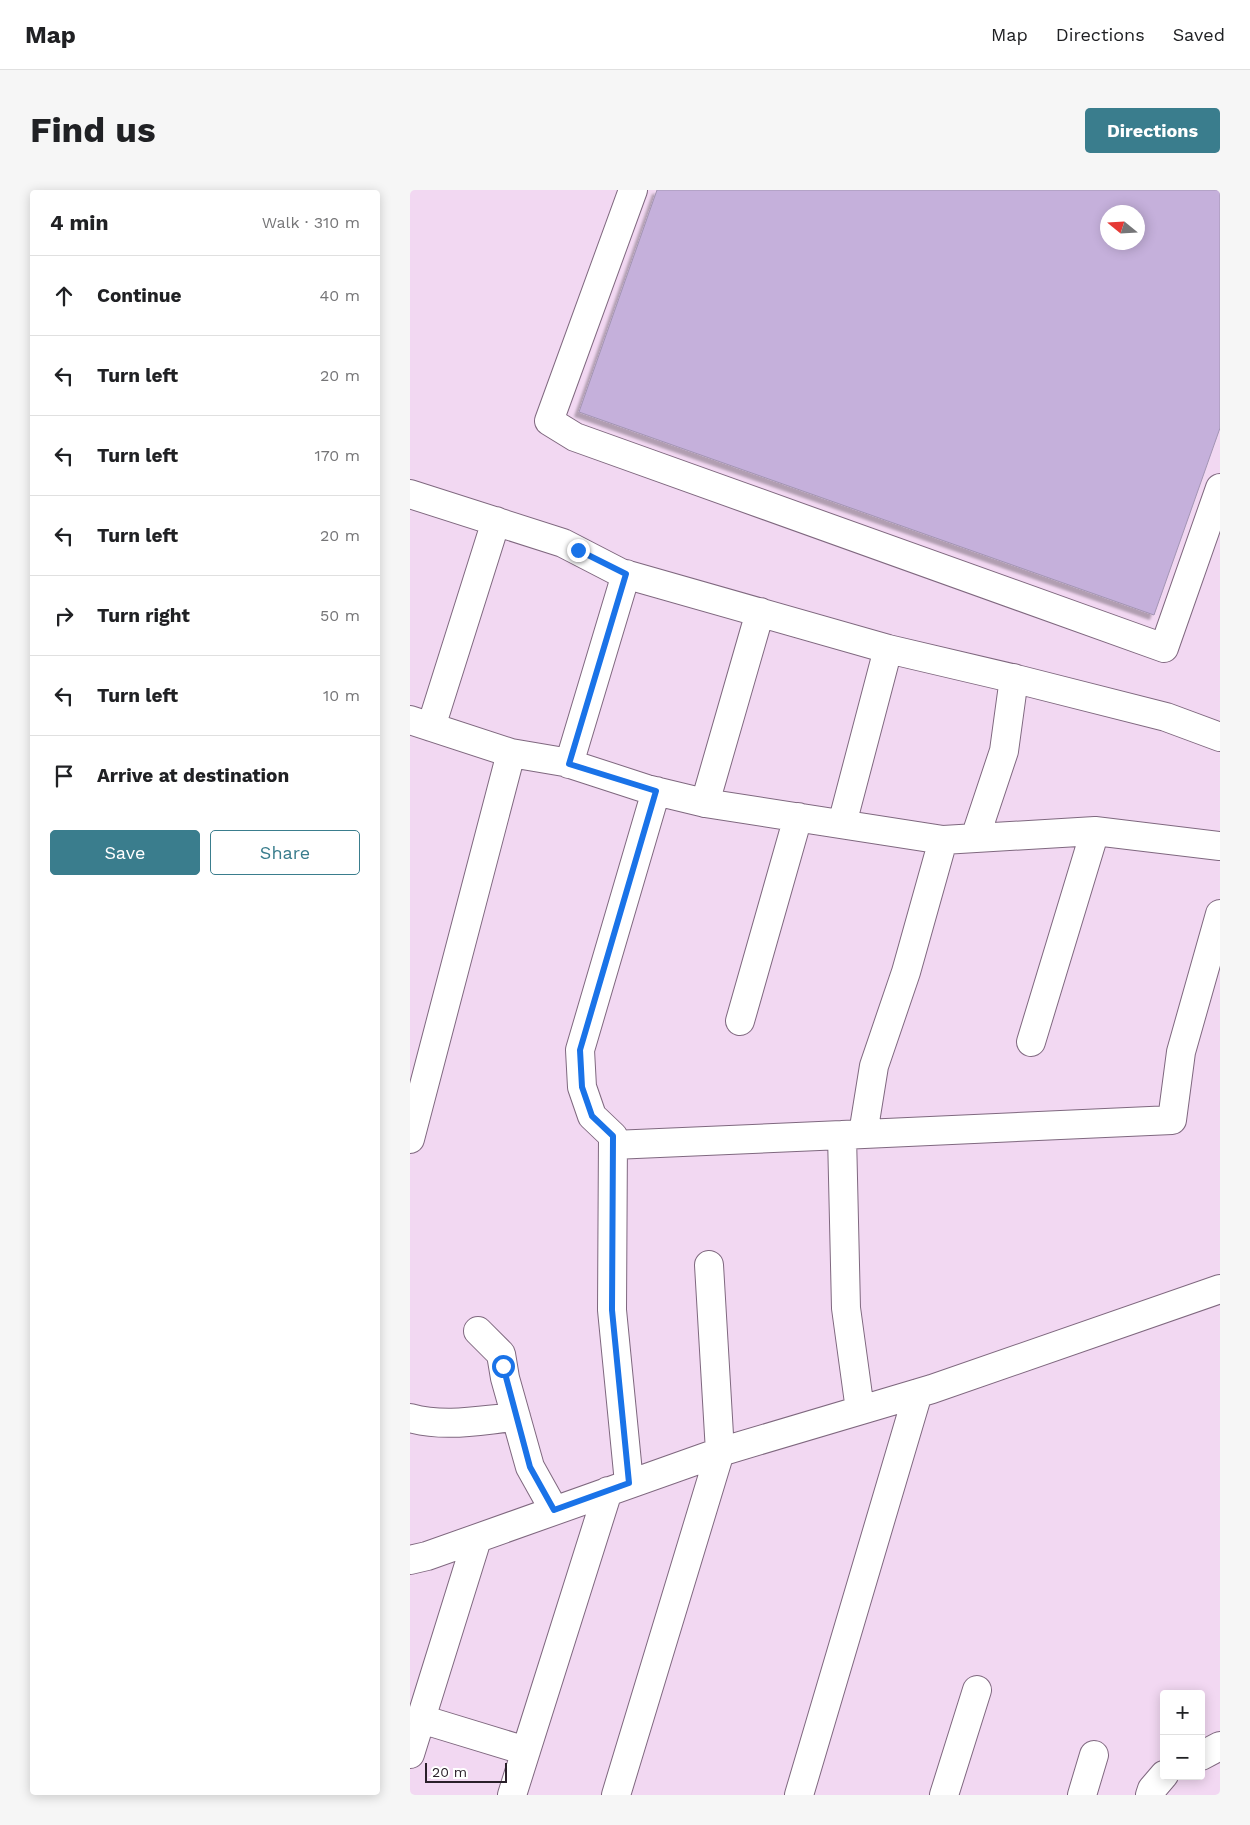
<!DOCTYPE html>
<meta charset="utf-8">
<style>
body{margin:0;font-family:"Work Sans",sans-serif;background:#f6f6f6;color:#202124}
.controls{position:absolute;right:15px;bottom:15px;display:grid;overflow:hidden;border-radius:5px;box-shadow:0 2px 12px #0003}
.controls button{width:45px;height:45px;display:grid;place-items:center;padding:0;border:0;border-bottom:1px solid #e0e0e0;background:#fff;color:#202124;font:25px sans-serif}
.compass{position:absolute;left:690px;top:15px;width:45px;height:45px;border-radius:50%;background:#fff;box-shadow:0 2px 12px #0003;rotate:288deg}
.scale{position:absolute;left:15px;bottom:12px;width:82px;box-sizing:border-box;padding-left:5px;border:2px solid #2a202a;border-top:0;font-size:14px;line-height:18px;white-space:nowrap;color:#2a202a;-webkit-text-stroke:4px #fff;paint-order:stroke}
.stop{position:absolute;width:15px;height:15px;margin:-11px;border:4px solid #1a73e8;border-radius:50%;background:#fff}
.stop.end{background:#1a73e8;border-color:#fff;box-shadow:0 1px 5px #0008}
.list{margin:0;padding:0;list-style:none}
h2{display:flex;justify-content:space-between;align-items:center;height:65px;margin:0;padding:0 20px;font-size:21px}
h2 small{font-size:16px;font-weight:400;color:#757577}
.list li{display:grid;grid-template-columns:32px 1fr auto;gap:15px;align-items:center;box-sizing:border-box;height:80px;padding:0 20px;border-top:1px solid #e0e0e0}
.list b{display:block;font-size:19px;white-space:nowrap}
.list em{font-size:16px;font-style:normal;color:#757577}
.actions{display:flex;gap:10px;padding:15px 20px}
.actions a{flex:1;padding:11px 0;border:1px solid #3a7d8d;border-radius:5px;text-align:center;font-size:18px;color:#3a7d8d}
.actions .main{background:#3a7d8d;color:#fff}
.icon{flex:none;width:28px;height:28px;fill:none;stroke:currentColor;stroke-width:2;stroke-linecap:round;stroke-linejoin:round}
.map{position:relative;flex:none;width:810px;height:1605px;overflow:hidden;border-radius:5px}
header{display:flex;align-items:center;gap:30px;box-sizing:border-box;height:70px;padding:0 25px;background:#fff;border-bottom:1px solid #e0e0e0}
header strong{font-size:24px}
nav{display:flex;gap:28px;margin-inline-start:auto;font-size:18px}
.intro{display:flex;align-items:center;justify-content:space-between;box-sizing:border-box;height:120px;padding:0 30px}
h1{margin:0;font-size:35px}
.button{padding:12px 22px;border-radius:5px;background:#3a7d8d;color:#fff;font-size:18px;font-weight:700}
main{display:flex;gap:30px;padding:0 30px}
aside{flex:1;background:#fff;border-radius:5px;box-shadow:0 2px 12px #0003}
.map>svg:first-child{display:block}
.building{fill:#c5b0db;stroke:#a395b3;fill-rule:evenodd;filter:url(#shadow)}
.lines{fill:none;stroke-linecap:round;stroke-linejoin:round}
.minor-casing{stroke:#7f687f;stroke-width:30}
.minor{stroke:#fff;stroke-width:28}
.route{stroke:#1a73e8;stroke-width:6}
</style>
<header>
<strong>Map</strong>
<nav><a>Map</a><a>Directions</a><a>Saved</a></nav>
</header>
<div class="intro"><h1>Find us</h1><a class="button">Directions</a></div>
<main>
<aside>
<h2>4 min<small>Walk · 310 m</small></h2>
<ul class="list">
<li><svg class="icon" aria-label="ahead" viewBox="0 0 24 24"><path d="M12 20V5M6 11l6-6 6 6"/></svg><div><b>Continue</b></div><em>40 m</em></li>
<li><svg class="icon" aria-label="left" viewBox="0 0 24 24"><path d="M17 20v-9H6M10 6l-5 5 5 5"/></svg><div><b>Turn left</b></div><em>20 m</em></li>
<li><svg class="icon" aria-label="left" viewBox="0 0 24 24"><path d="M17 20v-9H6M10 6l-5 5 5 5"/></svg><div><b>Turn left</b></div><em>170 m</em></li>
<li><svg class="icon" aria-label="left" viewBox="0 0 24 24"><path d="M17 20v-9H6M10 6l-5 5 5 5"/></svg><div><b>Turn left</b></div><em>20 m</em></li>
<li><svg class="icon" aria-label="right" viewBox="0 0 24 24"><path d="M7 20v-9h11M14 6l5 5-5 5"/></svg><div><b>Turn right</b></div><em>50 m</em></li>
<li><svg class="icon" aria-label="left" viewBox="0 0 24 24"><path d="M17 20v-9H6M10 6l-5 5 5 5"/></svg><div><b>Turn left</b></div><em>10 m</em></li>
<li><svg class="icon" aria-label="arrive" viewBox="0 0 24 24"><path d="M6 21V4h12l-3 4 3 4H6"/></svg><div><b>Arrive at destination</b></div></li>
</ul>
<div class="actions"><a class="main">Save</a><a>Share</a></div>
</aside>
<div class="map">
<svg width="810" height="1605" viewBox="0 0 810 1605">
<defs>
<filter id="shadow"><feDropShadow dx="-4.5" dy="4.5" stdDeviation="1" flood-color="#0004"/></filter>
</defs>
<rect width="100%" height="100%" fill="#f2d8f2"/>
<!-- building -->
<path class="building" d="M 247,0 L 810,0 L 810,238 L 744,425 L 169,222 ZM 698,22 L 728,22 L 728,52 L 698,52 Z"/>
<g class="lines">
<defs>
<path id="minor" d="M 223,0 L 139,231 L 165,247 L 754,458 L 810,298
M 0,304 L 153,353 L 211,383 L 478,459 L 610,490 L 756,527 L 810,547
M 0,530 L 101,563 L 154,572 L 237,599 L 295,613 L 533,650 L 685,641 L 810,656
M 21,537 L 86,331
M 159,574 L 216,384
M 295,613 L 350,422
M 432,634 L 478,459
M 565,648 L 594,561 L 604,488
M 330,831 L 388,627
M 621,852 L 685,641
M 453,944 L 464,876 L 496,782 L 533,650
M 432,945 L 762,930 L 771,862 L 810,724
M 0,949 L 101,563
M 203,955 L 432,945 L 436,1118 L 450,1220
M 68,1141 L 91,1164 L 95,1188 L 120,1277 L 144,1320
M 0,1228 C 36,1238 70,1230 106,1227
M 219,1293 L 202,1120 L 203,946 L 182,926 L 172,897 L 170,860 L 246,601
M 0,1370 L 17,1366 L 310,1262 L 522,1199 L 810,1099
M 11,1529 L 116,1561
M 0,1564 L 67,1349
M 791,1566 L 810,1556
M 102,1605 L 198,1301
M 206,1605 L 310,1262 L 299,1075
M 389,1605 L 508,1203
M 534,1605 L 567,1500
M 672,1605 L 684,1565
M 740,1605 L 742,1599 L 754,1585"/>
</defs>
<!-- minor casing -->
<use href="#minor" class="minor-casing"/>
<!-- minor -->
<use href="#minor" class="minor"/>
</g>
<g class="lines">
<!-- route -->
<path class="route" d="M 93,1176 L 120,1277 L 144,1320 L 219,1293 L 202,1120 L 203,946 L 182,926 L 172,897 L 170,860 L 246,601 L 159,574 L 216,384 L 168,360"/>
</g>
</svg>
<div class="controls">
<button>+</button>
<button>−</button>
</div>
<svg class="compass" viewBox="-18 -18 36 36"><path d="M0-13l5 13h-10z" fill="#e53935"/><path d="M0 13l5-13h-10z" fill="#757577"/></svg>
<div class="scale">20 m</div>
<div class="stop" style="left:93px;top:1176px"></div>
<div class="stop end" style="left:168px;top:360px"></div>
</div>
</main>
